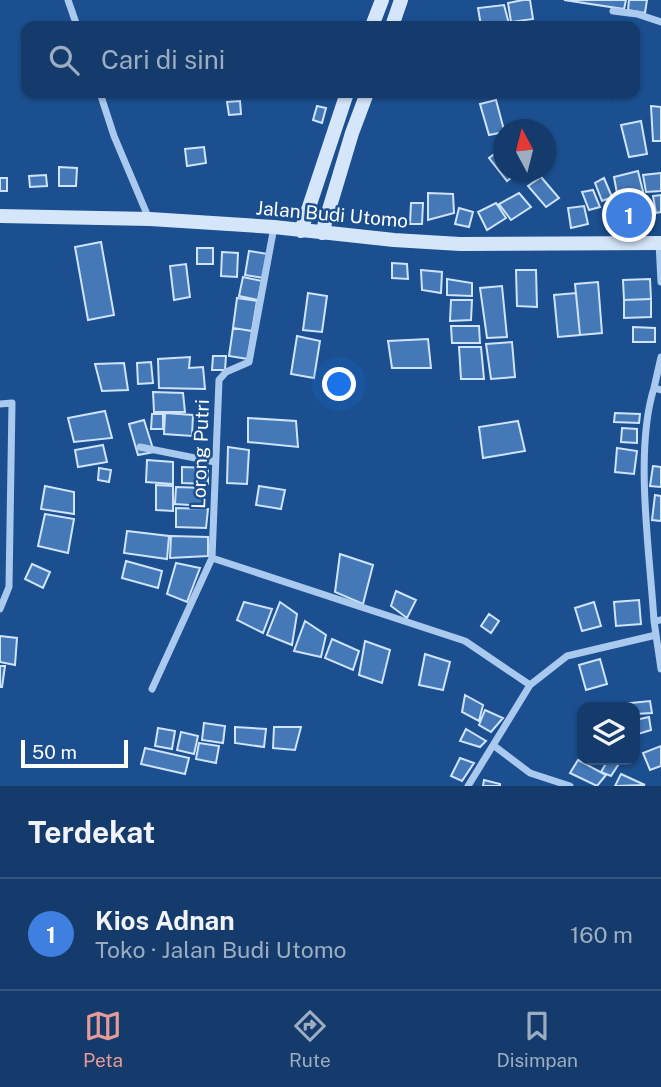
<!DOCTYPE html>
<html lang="id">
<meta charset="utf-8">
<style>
body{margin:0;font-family:"Public Sans",sans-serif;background:#1d4271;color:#f1f3f6}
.controls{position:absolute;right:21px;bottom:21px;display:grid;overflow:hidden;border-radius:14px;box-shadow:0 2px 5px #0004}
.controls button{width:63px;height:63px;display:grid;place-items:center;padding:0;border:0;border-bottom:2px solid #33557e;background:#143b6b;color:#f1f3f6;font:35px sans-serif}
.compass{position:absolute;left:493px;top:119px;width:63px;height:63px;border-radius:50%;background:#143b6b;box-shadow:0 2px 5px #0004;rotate:353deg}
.scale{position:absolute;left:21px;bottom:18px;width:107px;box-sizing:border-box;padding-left:7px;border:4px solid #fff;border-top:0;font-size:19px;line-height:24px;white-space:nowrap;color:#fff;-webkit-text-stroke:5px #1b4f8f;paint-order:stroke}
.you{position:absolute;left:340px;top:385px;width:24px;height:24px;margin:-18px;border:5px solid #fff;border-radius:50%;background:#1a73e8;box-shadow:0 0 0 10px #1a73e833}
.badge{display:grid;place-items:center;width:46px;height:46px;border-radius:50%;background:#e69b98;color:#fff;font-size:23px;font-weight:700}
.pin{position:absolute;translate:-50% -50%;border:4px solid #fff;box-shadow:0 2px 7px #0006}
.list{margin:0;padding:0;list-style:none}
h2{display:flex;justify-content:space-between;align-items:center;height:91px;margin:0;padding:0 28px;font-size:30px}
h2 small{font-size:23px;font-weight:400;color:#9dadc1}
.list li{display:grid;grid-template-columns:46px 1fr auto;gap:21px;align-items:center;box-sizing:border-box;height:112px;padding:0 28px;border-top:2px solid #33557e}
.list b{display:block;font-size:26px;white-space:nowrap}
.list p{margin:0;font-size:23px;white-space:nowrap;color:#9dadc1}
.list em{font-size:23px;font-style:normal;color:#9dadc1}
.icon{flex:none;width:38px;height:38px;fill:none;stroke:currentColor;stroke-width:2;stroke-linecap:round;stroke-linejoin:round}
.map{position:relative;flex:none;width:661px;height:786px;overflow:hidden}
.search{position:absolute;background:#143b6b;box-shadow:0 2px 5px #0004;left:21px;right:21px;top:21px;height:77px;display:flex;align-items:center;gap:18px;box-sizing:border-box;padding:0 24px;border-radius:14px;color:#9dadc1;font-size:26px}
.sheet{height:203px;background:#143b6b}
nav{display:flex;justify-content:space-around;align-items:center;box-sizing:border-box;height:98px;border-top:2px solid #33557e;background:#143b6b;font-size:19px;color:#9dadc1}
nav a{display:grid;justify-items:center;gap:4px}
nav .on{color:#e69b98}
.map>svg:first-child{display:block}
.building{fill:#4478b7;stroke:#cfe3fa;stroke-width:2}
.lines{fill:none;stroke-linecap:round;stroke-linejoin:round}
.street{stroke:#a9c9ee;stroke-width:7}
.secondary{stroke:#d6e6fa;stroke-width:14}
.labels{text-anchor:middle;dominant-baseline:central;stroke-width:5;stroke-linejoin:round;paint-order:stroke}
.street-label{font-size:19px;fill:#fff;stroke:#1b4f8f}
</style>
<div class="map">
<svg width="661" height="786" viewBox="0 0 661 786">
<rect width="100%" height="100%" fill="#1b4f8f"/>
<!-- building -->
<path class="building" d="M 523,0 L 530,0 L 533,19 L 511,22 L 508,3 Z
M 564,0 L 626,0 L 624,9 Z
M 629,0 L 647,0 L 645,13 L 628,10 Z
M 504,5 L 509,24 L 481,26 L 478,8 Z
M 609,93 L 632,93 L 609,97 Z
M 496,100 L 504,130 L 504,132 L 489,135 L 480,104 Z
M 240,101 L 241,114 L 229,115 L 227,102 Z
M 317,106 L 326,108 L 322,123 L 313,120 Z
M 651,106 L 661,107 L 661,141 L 653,141 Z
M 641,121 L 647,154 L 629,157 L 621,125 Z
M 204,147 L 206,163 L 187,166 L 185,149 Z
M 504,147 L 504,172 L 519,172 L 507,181 L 489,158 Z
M 59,167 L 77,168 L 76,186 L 59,186 Z
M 638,171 L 649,216 L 622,221 L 614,177 Z
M 661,173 L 661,191 L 646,192 L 643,175 Z
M 46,175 L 47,186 L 30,187 L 29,176 Z
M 541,177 L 559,198 L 546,207 L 528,186 Z
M 0,178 L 7,178 L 7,191 L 0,191 Z
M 604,178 L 612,197 L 602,201 L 595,183 Z
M 593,190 L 600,207 L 589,210 L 582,192 Z
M 428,193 L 453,194 L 454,213 L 428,220 Z
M 519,193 L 531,207 L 511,220 L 499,204 Z
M 661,195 L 661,212 L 656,213 L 653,196 Z
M 411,203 L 423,203 L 422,224 L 410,224 Z
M 496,203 L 506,218 L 487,230 L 478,212 Z
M 584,206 L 588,224 L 571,228 L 568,208 Z
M 459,208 L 473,212 L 469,227 L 455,224 Z
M 101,242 L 114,315 L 88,320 L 75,247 Z
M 197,248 L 213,248 L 213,264 L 197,264 Z
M 249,251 L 268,254 L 264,278 L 245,275 Z
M 222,252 L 238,253 L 237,277 L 221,276 Z
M 392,263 L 407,264 L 408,279 L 392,278 Z
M 186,264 L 190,297 L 174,300 L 170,266 Z
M 421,270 L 442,272 L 441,293 L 422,290 Z
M 516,270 L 536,270 L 537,307 L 517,306 Z
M 243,277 L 262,281 L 258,300 L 239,296 Z
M 447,279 L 472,283 L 472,296 L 447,295 Z
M 650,279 L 651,299 L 624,300 L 623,280 Z
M 598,282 L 602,333 L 580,335 L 575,284 Z
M 502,286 L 507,337 L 487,338 L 480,288 Z
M 308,293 L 327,296 L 322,332 L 303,330 Z
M 576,293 L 580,335 L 558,337 L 554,295 Z
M 237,298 L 257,301 L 252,331 L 233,328 Z
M 651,299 L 651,317 L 624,318 L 624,300 Z
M 451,300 L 472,300 L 471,320 L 450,321 Z
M 451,326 L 479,326 L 480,343 L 452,343 Z
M 633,327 L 655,328 L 655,342 L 633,342 Z
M 233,328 L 252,331 L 248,359 L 229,356 Z
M 297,336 L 320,341 L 314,378 L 291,374 Z
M 428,339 L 431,368 L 392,368 L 388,341 Z
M 512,342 L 515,377 L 491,379 L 486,344 Z
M 459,347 L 481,347 L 484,379 L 461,379 Z
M 213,356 L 226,356 L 225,370 L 212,370 Z
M 190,357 L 189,368 L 203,367 L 205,389 L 159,388 L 158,359 Z
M 151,362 L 153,383 L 138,384 L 137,363 Z
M 124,363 L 128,390 L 102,391 L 95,364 Z
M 153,392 L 183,393 L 185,412 L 154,412 Z
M 105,411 L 112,438 L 74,442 L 68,418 Z
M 165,413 L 193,415 L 192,436 L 164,434 Z
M 615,413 L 640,414 L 639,423 L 614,422 Z
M 152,414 L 163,414 L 163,429 L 151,429 Z
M 248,418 L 296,421 L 298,447 L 248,442 Z
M 144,420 L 154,452 L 138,455 L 129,424 Z
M 518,421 L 525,451 L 483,458 L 479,427 Z
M 622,428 L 637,429 L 637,443 L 621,442 Z
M 103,445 L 107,462 L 78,467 L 75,450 Z
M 228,447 L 249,450 L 247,484 L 227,483 Z
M 617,448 L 637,451 L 634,474 L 615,472 Z
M 147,460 L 173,462 L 173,484 L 146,482 Z
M 653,466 L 661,467 L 661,487 L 650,486 Z
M 182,467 L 208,468 L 208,484 L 182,483 Z
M 99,468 L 111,470 L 109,482 L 98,480 Z
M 156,485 L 173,486 L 173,511 L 156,510 Z
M 45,486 L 74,492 L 74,514 L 41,509 Z
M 259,486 L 285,490 L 281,509 L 256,505 Z
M 176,487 L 206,488 L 204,506 L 175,504 Z
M 655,495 L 661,496 L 661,521 L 652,520 Z
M 176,508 L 208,509 L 206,528 L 176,527 Z
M 45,514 L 74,519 L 68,553 L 38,546 Z
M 127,531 L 169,536 L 167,559 L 124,553 Z
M 171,536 L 208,537 L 208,556 L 170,558 Z
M 340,554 L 373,565 L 363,604 L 335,592 Z
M 126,561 L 162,571 L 158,588 L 122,578 Z
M 176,563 L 200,568 L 187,602 L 167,594 Z
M 32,564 L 50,572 L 43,588 L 25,579 Z
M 396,591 L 416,600 L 407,618 L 391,606 Z
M 639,600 L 641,624 L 616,626 L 614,602 Z
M 244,602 L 272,609 L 263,633 L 237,620 Z
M 280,602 L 297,614 L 292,645 L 267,635 Z
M 594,602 L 601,626 L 582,631 L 575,608 Z
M 489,614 L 499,621 L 491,633 L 481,626 Z
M 305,621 L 326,635 L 321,657 L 294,651 Z
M 0,636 L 17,638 L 15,665 L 0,662 Z
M 332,639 L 359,651 L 353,670 L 325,658 Z
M 365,641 L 390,650 L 382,683 L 359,675 Z
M 425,654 L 450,662 L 443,690 L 419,685 Z
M 600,659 L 607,684 L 586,690 L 579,665 Z
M 0,666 L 5,666 L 2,687 L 0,687 Z
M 465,695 L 483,705 L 479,721 L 462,712 Z
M 650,701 L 652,713 L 635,714 L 635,707 L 621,707 L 621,704 Z
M 485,710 L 503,718 L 491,732 L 479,725 Z
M 649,717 L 651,730 L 635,735 L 635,720 Z
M 204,723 L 225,726 L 223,743 L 202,740 Z
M 235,727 L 266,729 L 264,747 L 235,743 Z
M 274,727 L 301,727 L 295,750 L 273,748 Z
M 158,728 L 175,731 L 172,749 L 155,746 Z
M 466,729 L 486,741 L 480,747 L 460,741 Z
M 181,732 L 198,736 L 194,754 L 177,750 Z
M 199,743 L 219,746 L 216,763 L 196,759 Z
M 661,746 L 661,766 L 650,770 L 643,753 Z
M 145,748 L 189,758 L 185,774 L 141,764 Z
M 460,758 L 474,763 L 462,781 L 451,776 Z
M 578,760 L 606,775 L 597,786 L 570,773 Z
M 608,760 L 620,762 L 611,776 L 601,772 Z
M 621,774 L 645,785 L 615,786 Z
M 484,780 L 500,784 L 500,786 L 483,786 Z"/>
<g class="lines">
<!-- street -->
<path class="street" d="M 68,0 L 77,26
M 613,11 L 637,14 L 661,22
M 100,93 L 114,136 L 149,219
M 659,243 L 661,282
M 661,357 L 654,388 L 661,390
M 654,388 C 634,451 650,554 654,621
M 0,404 L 12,403 L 9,587 L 0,609
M 140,447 L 215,462
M 212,558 L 465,641 L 530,685 L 567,656 L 656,635
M 661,620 L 654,621 L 661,669
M 152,689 L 212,558 L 219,380 L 226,372 L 249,362 L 274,227
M 493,745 L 530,773 L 570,786
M 468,786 L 530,685"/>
<!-- secondary -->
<path class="secondary" d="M 372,26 L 382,0
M 392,26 L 401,0
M 0,216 L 150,219 L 274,227 L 394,240 L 460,244 L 661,243
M 301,231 L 347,93
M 322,233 L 352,133 L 367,93"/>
</g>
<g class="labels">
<!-- street labels -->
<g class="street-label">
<text transform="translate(332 214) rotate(5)">Jalan Budi Utomo</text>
<text transform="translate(200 454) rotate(-88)">Lorong Putri</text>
</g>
</g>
</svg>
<div class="controls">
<button><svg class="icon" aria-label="layers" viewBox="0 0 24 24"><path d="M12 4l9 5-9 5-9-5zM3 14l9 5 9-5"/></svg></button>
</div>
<svg class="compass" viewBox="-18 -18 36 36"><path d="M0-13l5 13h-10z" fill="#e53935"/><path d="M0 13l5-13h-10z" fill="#9dadc1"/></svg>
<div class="scale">50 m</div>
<div class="you"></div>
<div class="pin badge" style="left:629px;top:215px;background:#3f7fe0">1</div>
<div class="search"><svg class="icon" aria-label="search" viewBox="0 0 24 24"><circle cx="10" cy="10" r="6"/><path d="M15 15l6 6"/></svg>Cari di sini</div>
</div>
<section class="sheet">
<h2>Terdekat<small></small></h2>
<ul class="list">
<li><span class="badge" style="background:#3f7fe0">1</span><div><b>Kios Adnan</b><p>Toko · Jalan Budi Utomo</p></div><em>160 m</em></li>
</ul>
</section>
<nav>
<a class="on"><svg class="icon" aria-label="map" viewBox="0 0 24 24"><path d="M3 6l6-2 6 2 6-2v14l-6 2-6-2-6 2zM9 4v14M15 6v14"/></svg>Peta</a>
<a><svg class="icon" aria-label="directions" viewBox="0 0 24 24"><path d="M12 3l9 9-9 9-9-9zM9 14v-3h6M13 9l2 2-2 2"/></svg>Rute</a>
<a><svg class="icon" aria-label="saved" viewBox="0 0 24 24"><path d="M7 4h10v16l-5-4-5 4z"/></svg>Disimpan</a>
</nav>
